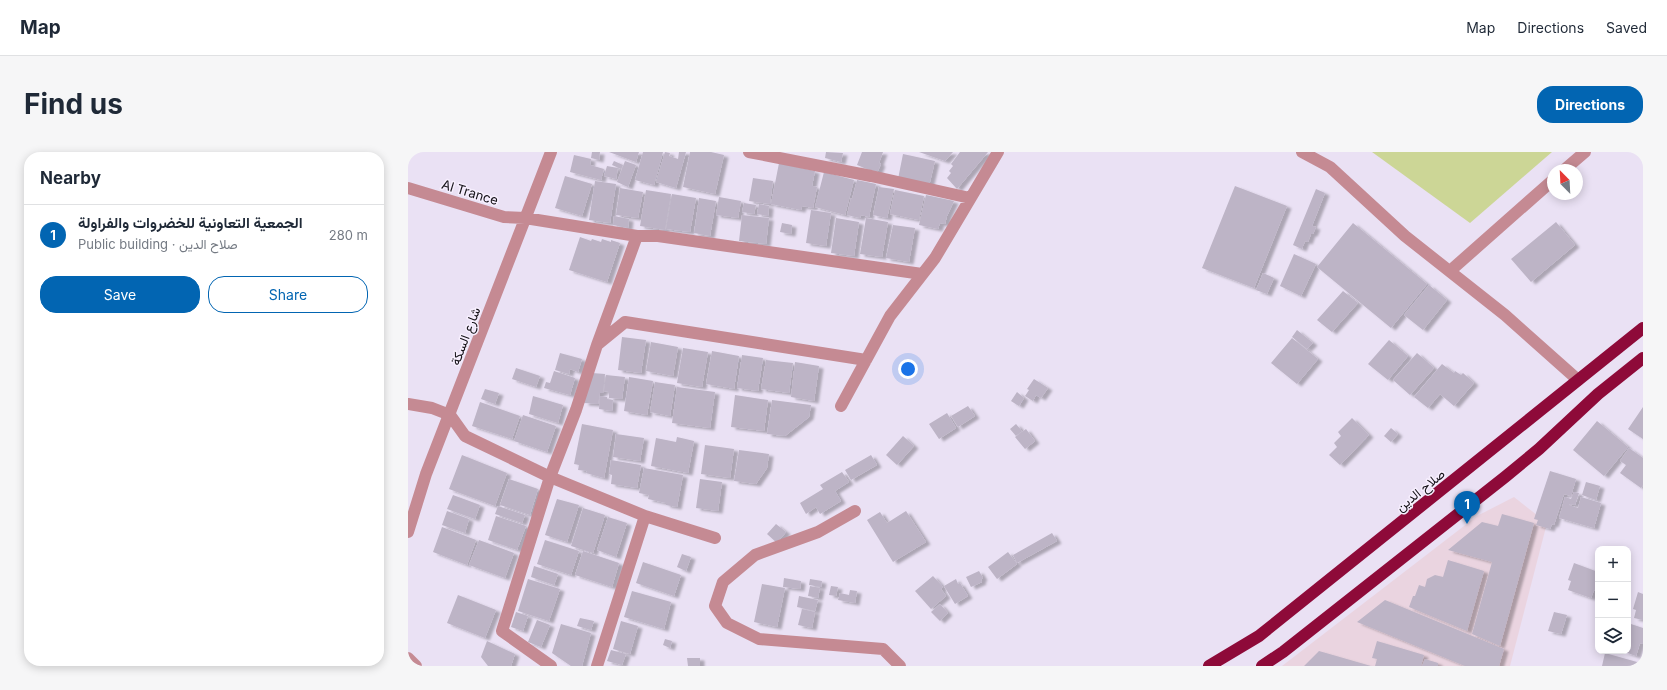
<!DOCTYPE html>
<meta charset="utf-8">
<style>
body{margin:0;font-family:Inter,Vazirmatn,sans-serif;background:#f6f6f7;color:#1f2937}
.controls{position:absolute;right:12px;bottom:12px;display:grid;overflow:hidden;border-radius:8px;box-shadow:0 2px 10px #0003}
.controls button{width:36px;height:36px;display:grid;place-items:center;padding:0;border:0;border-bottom:1px solid #e0e1e3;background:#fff;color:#1f2937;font:20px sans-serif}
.compass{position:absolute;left:1139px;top:12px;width:36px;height:36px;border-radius:50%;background:#fff;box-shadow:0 2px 10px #0003;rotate:336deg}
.you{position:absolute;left:500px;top:217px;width:14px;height:14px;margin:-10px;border:3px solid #fff;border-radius:50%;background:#1a73e8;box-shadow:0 0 0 6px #1a73e833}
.badge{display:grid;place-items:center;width:26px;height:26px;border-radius:50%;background:#0265b2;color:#fff;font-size:13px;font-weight:700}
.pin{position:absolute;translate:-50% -33px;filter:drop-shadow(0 1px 2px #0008)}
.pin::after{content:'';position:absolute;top:21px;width:14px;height:12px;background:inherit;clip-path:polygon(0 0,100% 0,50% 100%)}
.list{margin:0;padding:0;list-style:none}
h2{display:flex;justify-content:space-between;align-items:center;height:52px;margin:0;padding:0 16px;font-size:17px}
h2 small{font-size:13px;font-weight:400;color:#747a83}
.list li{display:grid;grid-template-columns:26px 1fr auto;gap:12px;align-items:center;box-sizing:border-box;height:60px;padding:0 16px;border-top:1px solid #e0e1e3}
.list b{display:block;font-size:15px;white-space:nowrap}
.list p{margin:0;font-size:13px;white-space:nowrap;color:#747a83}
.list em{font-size:13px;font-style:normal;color:#747a83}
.actions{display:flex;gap:8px;padding:12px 16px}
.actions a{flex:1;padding:9px 0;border:1px solid #0265b2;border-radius:16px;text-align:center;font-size:14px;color:#0265b2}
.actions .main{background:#0265b2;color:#fff}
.icon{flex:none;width:22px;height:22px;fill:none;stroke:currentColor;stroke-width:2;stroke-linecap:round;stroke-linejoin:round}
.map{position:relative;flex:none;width:1235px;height:514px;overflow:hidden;border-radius:16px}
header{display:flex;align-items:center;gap:24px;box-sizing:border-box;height:56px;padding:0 20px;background:#fff;border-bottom:1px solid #e0e1e3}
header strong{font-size:19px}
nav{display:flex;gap:22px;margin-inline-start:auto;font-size:14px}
.intro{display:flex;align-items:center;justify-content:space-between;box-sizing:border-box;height:96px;padding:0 24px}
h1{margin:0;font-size:28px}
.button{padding:10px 18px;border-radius:16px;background:#0265b2;color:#fff;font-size:14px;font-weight:700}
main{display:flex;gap:24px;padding:0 24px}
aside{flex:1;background:#fff;border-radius:16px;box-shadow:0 2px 10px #0003}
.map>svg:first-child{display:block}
.industrial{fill:#ead4e0}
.green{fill:#ccd696}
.building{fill:#bdb4c6;filter:url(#shadow)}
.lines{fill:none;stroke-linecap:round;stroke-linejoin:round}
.minor{stroke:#c58a93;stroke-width:12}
.highway{stroke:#8e0a39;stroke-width:12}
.labels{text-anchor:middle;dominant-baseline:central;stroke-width:3;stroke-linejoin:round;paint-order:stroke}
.street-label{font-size:13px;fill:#131016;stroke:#f7effe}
</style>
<header>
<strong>Map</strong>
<nav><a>Map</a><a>Directions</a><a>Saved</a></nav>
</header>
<div class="intro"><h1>Find us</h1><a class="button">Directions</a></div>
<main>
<aside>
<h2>Nearby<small></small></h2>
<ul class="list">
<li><span class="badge">1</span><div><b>الجمعية التعاونية للخضروات والفراولة</b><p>Public building · صلاح الدين</p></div><em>280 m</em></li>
</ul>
<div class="actions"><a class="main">Save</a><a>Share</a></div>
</aside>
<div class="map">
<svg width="1235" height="514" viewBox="0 0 1235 514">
<defs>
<filter id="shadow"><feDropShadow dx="4.5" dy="2.5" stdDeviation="1" flood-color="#0004"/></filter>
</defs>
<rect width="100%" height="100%" fill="#eae1f4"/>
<!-- industrial -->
<path class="industrial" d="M 1106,345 L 1139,371 L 1102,514 L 874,514 L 1069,364 Z"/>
<!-- green -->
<path class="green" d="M 964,0 L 1144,0 L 1062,71 Z"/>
<!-- building -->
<path class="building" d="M 184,0 L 192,0 L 191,8 L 183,6 Z
M 201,0 L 231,0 L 228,10 Z
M 235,0 L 255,0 L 246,33 L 227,28 Z
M 257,0 L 262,1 L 261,4 L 270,7 L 271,0 L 278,0 L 268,36 L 248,30 Z
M 282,0 L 303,0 L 316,3 L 307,42 L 275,35 Z
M 418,0 L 435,1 L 433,10 L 417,6 Z
M 454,0 L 475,0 L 471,11 L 473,12 L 469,21 L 449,13 Z
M 511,0 L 545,0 L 537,9 Z
M 552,0 L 580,0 L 549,37 L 539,26 L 543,21 L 541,19 L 545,14 L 543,12 Z
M 495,2 L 527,9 L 521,34 L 490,27 Z
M 166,3 L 183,7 L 182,13 L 196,17 L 193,28 L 162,20 Z
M 206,9 L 215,13 L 213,17 L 204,13 Z
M 217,9 L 228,13 L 220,35 L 209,30 Z
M 371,11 L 407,19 L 404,34 L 409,35 L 405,56 L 394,54 L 393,58 L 363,52 Z
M 199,14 L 210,16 L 208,27 L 196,24 Z
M 416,20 L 446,28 L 437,63 L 407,55 Z
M 157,24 L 184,32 L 174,64 L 147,56 Z
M 345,26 L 365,29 L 362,52 L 341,49 Z
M 449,28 L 468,32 L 461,65 L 453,63 L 452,66 L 439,63 L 443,46 L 444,47 Z
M 187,29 L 208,32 L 202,71 L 181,68 Z
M 827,34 L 879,54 L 846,136 L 794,116 Z
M 471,35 L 486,37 L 479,66 L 465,63 Z
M 212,36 L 235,40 L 230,66 L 208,63 Z
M 908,37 L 917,41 L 904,74 L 908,75 L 905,82 L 903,82 L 900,90 L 897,89 L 894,97 L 885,93 Z
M 238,38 L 263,42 L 257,78 L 232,74 Z
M 487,38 L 516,44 L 511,68 L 482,62 Z
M 264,42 L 288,46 L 282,80 L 258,77 Z
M 518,43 L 546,49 L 539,64 L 537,72 L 532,71 L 530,77 L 511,73 Z
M 311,45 L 333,49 L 330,66 L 308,63 Z
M 291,46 L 308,49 L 302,84 L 286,81 Z
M 336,51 L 348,53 L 346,62 L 334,60 Z
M 351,52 L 361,54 L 360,64 L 349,62 Z
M 403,58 L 423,61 L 418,94 L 398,91 Z
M 334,63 L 361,66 L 358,92 L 331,89 Z
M 206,64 L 221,67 L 220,76 L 205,73 Z
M 428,66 L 451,70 L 446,104 L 423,101 Z
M 458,66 L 480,70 L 474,105 L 452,102 Z
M 1148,70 L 1167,93 L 1123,130 L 1103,107 Z
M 374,71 L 384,73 L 383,82 L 372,80 Z
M 945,71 L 1019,132 L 983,176 L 909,115 Z
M 485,73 L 507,76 L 501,110 L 478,106 Z
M 172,85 L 183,89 L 184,87 L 193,90 L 194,87 L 203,90 L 203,88 L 212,91 L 199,130 L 161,118 Z
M 886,102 L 908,112 L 893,144 L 872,134 Z
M 855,121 L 866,126 L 859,142 L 848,138 Z
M 1021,133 L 1039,148 L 1015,178 L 996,163 Z
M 935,139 L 950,151 L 924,180 L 909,168 Z
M 889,178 L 905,191 L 899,197 L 884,185 Z
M 214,185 L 238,188 L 233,221 L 210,218 Z
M 884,186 L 910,207 L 889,232 L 863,211 Z
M 981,188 L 1000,204 L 980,228 L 960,212 Z
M 243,190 L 270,195 L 265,224 L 238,219 Z
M 275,196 L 300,200 L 294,235 L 269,231 Z
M 304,199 L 331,204 L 326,237 L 298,232 Z
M 152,201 L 174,207 L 170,220 L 162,217 L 161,222 L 147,218 Z
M 1009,201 L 1026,216 L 1002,243 L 985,228 Z
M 334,203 L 355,206 L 350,239 L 329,236 Z
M 358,208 L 385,211 L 381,241 L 353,237 Z
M 387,210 L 411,214 L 406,249 L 383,245 Z
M 1034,212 L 1046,221 L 1047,219 L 1053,223 L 1055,221 L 1066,231 L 1046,254 L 1032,242 L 1020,256 L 1006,245 Z
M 108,216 L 132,224 L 128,235 L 104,227 Z
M 146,219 L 167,226 L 162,243 L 136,236 L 138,230 L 142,231 Z
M 184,221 L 197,222 L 195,241 L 192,241 L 190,252 L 176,251 Z
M 198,223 L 217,225 L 214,247 L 201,246 L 201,240 L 196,239 Z
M 221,225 L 245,229 L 239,263 L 216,259 Z
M 626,227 L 640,236 L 633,246 L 628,243 L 625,249 L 617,244 L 621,238 L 619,237 Z
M 247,230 L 267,233 L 262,264 L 242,260 Z
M 269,235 L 307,240 L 302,276 L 264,271 Z
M 77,237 L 91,241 L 87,252 L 73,247 Z
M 609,240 L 616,246 L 611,254 L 603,249 Z
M 327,243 L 360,248 L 356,279 L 323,275 Z
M 125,244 L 155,253 L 150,271 L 121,262 Z
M 192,244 L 199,245 L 199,247 L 205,248 L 204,259 L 191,257 Z
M 364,248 L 403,253 L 401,265 L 377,284 L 359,282 Z
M 72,250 L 112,264 L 104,287 L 64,274 Z
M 560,254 L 567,264 L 550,275 L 543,264 Z
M 1235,255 L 1235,287 L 1220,277 Z
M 539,261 L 548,276 L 531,287 L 521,272 Z
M 115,263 L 148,274 L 139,300 L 106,289 Z
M 944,266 L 961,283 L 932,313 L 921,303 L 929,295 L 926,291 L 933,284 L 930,280 Z
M 1189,269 L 1220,295 L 1196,324 L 1165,298 Z
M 174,272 L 205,278 L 196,326 L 178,321 L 179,319 L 170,318 L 171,313 L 166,312 Z
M 608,272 L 614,279 L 608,284 L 602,277 Z
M 983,276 L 990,282 L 983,290 L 976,284 Z
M 618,277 L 627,289 L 617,297 L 607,285 Z
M 208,282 L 236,286 L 232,309 L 205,305 Z
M 495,284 L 506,294 L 489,313 L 478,303 Z
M 269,285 L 286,289 L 280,321 L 243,314 L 248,286 L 268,290 Z
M 297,293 L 326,297 L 322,326 L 293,322 Z
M 1221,296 L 1235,306 L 1235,333 L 1233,336 L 1212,321 L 1218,313 L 1212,309 Z
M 331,298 L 361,302 L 359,316 L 348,332 L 326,329 Z
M 54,303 L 99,321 L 87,354 L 41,337 Z
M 463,303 L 469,313 L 443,328 L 437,318 Z
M 203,308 L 233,313 L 229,336 L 203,332 L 204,323 L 201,322 Z
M 236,316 L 275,323 L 269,355 L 258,353 L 258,351 L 240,347 L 241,343 L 231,341 Z
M 1142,319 L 1168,327 L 1163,344 L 1156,342 L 1146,373 L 1144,372 L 1142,377 L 1128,373 L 1130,368 L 1126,367 Z
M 434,320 L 441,330 L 427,339 L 433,349 L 412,362 L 408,355 L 398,362 L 392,351 L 415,337 L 412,333 Z
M 101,327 L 130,337 L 122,363 L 92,353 Z
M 292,327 L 314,330 L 310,359 L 288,356 Z
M 1178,330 L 1192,334 L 1188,348 L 1174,343 Z
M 1166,340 L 1171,341 L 1167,353 L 1162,352 L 1161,353 L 1170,356 L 1173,345 L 1193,351 L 1186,376 L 1151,366 L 1157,345 L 1163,347 Z
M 45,343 L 72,353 L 67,367 L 39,357 Z
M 149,347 L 171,353 L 159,390 L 137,383 Z
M 90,354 L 117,363 L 114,371 L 87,362 Z
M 175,356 L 197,363 L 185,401 L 163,394 Z
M 39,359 L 61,367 L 57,381 L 34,373 Z
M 498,359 L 518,390 L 485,410 L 459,368 L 472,360 L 479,371 Z
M 1094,362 L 1126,371 L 1092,494 L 1064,482 L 1084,410 L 1040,398 L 1074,370 L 1090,374 Z
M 88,364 L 118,374 L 109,398 L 80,388 Z
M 200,365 L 219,371 L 208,405 L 189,398 Z
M 368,372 L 378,380 L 369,391 L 359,382 Z
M 34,375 L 68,388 L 59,413 L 25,400 Z
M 644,381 L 649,389 L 609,411 L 605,403 Z
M 71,388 L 106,401 L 97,426 L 61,413 Z
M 137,388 L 171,399 L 163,423 L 129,412 Z
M 175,399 L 211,411 L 204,435 L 167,423 Z
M 600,400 L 609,412 L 589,427 L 580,415 Z
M 274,402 L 283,405 L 278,419 L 269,415 Z
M 1040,408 L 1076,419 L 1059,479 L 1001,455 L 1005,444 L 1007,444 L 1011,433 L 1017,435 L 1019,427 L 1027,423 L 1035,425 Z
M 235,410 L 273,423 L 266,444 L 228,431 Z
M 1166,411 L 1190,420 L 1188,430 L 1190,433 L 1188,439 L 1186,438 L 1183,446 L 1160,438 L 1163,429 L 1160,428 Z
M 126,414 L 150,422 L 146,433 L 123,425 Z
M 571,419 L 575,426 L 573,428 L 574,430 L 563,435 L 558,425 Z
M 525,424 L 535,435 L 533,437 L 538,444 L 523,457 L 507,439 Z
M 376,426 L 393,429 L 392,437 L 375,435 Z
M 120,427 L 152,437 L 141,469 L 110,459 Z
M 402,427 L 414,429 L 413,435 L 401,433 Z
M 548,427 L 550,432 L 552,431 L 560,444 L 547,452 L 536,434 Z
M 354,432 L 377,436 L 369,475 L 346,470 Z
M 402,434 L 412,436 L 410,446 L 400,444 Z
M 423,434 L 430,435 L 428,444 L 421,443 Z
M 442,438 L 449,439 L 447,451 L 430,448 L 432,441 L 441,443 Z
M 224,439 L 263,450 L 256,477 L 216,465 Z
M 1230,440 L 1235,442 L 1235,468 L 1226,466 L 1228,458 L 1225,457 Z
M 50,443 L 88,458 L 77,486 L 39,471 Z
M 391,444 L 410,448 L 407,459 L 389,455 Z
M 977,448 L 1096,497 L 1091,514 L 1057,514 L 949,470 Z
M 532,452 L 540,461 L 532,469 L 523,460 Z
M 394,457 L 407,460 L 404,476 L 390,473 Z
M 108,460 L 120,464 L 115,479 L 103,475 Z
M 1146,460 L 1159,463 L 1153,482 L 1140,479 Z
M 172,466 L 186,469 L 183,478 L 169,474 Z
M 129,468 L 142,473 L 133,495 L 120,490 Z
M 213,469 L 230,474 L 222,502 L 205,497 Z
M 1220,471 L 1235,476 L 1235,492 L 1232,491 L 1228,504 L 1214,499 L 1220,499 Z
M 153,472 L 183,481 L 174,514 L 163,514 L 144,501 Z
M 257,487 L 264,489 L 262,496 L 255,493 Z
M 79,489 L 107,502 L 103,514 L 80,514 L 73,505 Z
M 969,489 L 1016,503 L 1013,514 L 967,514 L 969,507 L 964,506 Z
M 203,498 L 218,502 L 214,513 L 199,509 Z
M 911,499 L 963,514 L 896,514 Z
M 1197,501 L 1229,510 L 1228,514 L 1194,514 Z
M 279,506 L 292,506 L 292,514 L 280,514 Z
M 1017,507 L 1030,511 L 1030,514 L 1014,514 Z"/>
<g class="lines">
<!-- minor -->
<path class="minor" d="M 341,0 L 463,24 L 562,46
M 894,0 L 922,15 L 997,84 L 1097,163 L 1170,228
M 1156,18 L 1177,0
M 0,36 L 96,65 L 117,66 L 229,84 L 250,84 L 514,122
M 1042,119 L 1145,28
M 190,192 L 217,170 L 458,208
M 0,252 L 24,256 L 42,263 L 57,284 L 142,325 L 237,364 L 307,386
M 433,254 L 482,164 L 527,106 L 590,0
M 447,359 L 410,380 L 347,403 L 315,430 L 307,454 L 319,471 L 351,487 L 475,497 L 492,514
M 0,380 L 18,322 L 143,0
M 0,506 L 8,514
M 143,514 L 94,479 L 142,325 L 168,258 L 189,193 L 229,84
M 189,514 L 237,364"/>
<!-- highway -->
<path class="highway" d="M 801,514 L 851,484 L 1235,176
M 854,514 L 875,500 L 1097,325 L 1131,297 L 1190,242 L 1235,206"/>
</g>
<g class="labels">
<!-- street labels -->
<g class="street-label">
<text transform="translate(62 40) rotate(17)">Al Trance</text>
<text transform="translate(57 184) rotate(-69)">شارع السكة</text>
<text transform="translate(1012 338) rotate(-39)">صلاح الدين</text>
</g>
</g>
</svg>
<div class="controls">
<button>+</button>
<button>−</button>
<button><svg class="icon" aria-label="layers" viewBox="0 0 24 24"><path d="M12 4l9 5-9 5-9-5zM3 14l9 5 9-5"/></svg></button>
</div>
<svg class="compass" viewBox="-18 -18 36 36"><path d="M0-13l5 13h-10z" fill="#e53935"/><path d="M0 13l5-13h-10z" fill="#747a83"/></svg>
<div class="you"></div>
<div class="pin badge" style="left:1059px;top:372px">1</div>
</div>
</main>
